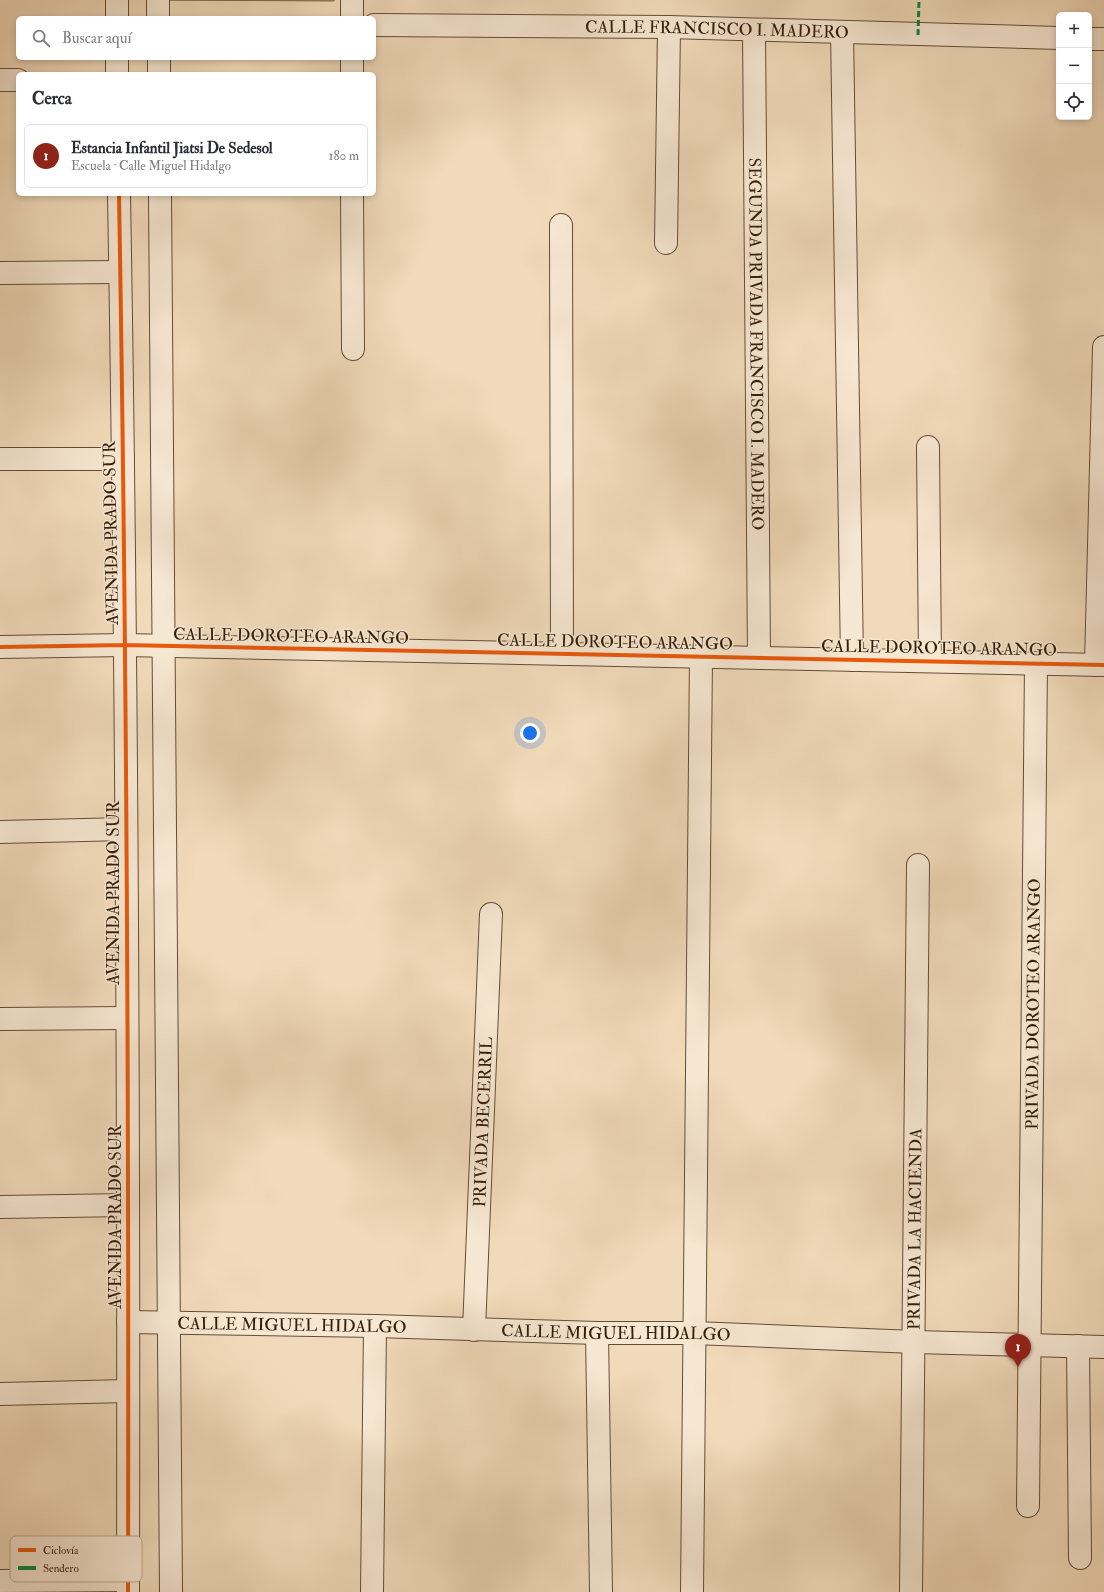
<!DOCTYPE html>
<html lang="es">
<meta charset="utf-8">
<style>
body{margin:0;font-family:"IM FELL Double Pica",serif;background:#f7f7f7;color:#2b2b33}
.controls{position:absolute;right:12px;top:12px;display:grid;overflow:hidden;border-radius:6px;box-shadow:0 2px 6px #0003}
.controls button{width:36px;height:36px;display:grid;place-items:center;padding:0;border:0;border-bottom:1px solid #e1e1e2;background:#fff;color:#2b2b33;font:20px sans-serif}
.you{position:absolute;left:530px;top:733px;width:14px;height:14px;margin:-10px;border:3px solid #fff;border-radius:50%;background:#1a73e8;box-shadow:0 0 0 6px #1a73e833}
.badge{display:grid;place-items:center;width:26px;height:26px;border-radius:50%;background:#8f2418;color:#fff;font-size:13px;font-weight:700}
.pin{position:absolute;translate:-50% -33px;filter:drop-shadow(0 1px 2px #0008)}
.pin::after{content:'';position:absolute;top:21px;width:14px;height:12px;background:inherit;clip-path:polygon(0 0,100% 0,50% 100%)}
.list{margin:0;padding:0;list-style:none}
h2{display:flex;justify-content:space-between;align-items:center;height:52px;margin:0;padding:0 16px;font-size:17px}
h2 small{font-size:13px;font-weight:400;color:#7c7c81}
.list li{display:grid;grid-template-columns:26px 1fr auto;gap:12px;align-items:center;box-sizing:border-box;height:64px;margin:0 8px 8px;padding:0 8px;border:1px solid #e1e1e2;border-radius:6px}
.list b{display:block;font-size:15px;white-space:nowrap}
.list p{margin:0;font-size:13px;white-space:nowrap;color:#7c7c81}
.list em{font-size:13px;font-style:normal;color:#7c7c81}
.icon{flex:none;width:22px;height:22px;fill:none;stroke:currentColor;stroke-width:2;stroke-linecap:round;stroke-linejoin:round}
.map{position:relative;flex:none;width:1104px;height:1592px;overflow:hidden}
.search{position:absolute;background:#fff;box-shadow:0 2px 6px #0003;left:16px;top:16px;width:360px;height:44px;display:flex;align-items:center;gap:10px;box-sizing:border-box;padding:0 14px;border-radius:6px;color:#7c7c81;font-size:15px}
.panel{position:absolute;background:#fff;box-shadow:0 2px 6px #0003;left:16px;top:72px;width:360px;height:124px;border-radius:6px}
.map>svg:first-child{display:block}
.park{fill:#bfbe8c;stroke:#7a6e4a}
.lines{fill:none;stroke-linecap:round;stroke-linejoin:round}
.minor-casing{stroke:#644d35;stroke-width:24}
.minor{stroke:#f6e7d2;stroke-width:22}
.quiet{stroke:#00873e;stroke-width:3;stroke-dasharray:6 3;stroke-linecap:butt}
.cycleway-casing{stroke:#f6e7d2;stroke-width:6}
.cycleway{stroke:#e8590c;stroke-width:4}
.labels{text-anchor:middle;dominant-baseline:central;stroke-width:3;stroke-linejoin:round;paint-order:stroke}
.street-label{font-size:17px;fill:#351e09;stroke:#f6e7d2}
.key{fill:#f6e7d2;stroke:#bcab96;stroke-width:1}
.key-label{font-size:11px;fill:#351e09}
</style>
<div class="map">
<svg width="1104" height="1592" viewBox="0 0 1104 1592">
<rect width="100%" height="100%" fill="#f1daba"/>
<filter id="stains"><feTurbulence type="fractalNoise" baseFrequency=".005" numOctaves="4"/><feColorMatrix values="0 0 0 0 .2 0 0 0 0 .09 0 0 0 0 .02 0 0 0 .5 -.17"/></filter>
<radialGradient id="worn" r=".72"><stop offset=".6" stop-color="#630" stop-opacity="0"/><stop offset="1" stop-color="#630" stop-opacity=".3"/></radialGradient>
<!-- park -->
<path class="park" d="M 158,0 L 334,0 L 334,1 Z"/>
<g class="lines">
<defs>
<g id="minor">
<path d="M 117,0 L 117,18"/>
<path d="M 158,0 L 158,18"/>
<path d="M 352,0 L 352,18"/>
<path id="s1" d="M 374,25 L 669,27 L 1059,38"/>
<path id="s2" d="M 754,30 L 759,658"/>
<path d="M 842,32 L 852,660"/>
<path d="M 1089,39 L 1104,39"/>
<path d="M 117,58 L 117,74"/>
<path d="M 159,58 L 159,74"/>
<path d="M 352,58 L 352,74"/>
<path d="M 0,80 L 18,80"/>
<path d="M 119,194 C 127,660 129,1126 128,1592"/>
<path d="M 160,194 L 171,1592"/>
<path d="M 352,194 L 353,349"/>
<path d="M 561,225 L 562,654"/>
<path d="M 666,243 L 669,27"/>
<path d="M 0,273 L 120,272"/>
<path d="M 928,447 L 930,661"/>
<path d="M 0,459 L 123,459"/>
<path d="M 0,647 L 125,645 L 1104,665"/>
<path d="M 1096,665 L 1104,347"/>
<path d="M 0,832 L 126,829"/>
<path d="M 0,1019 L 127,1018"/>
<path d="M 0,1207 L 128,1205"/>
<path id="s3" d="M 128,1322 L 375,1326 L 597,1333 L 694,1333 L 915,1342 L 1104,1347"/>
<path id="s4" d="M 474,1330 L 491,914"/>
<path d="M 597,1333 L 601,1592"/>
<path d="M 1078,1346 L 1080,1558"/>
<path d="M 0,1394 L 128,1391"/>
<path id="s5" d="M 1028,1506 L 1036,663"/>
<path d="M 0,1581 L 128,1580"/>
<path d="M 372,1592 L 375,1326"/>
<path d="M 692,1592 L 701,656"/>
<path id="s6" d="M 911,1592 L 918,865"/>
</g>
</defs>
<!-- minor casing -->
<use href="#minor" class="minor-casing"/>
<!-- minor -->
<use href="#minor" class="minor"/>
<!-- quiet -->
<path class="quiet" d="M 918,35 L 919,0"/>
<defs>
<path id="cycleway" d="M 119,194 C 127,660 129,1126 128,1592
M 0,647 L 125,645 L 1104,665"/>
</defs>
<!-- cycleway casing -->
<use href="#cycleway" class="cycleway-casing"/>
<!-- cycleway -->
<use href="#cycleway" class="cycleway"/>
</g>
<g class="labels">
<!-- street labels -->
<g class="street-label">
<text stroke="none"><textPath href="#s1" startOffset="343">CALLE FRANCISCO I. MADERO</textPath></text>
<text stroke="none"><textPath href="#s2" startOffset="314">SEGUNDA PRIVADA FRANCISCO I. MADERO</textPath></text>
<text transform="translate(111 533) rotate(-91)">AVENIDA PRADO SUR</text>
<text transform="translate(291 636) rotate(1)">CALLE DOROTEO ARANGO</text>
<text transform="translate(615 642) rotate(1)">CALLE DOROTEO ARANGO</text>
<text transform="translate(939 648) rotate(1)">CALLE DOROTEO ARANGO</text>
<text transform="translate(113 893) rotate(-90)">AVENIDA PRADO SUR</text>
<text stroke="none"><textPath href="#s5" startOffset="502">PRIVADA DOROTEO ARANGO</textPath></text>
<text stroke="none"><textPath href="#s4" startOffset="208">PRIVADA BECERRIL</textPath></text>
<text transform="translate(115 1217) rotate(-90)">AVENIDA PRADO SUR</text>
<text stroke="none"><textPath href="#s6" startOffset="363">PRIVADA LA HACIENDA</textPath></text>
<text stroke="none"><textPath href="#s3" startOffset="164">CALLE MIGUEL HIDALGO</textPath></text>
<text stroke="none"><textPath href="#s3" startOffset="488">CALLE MIGUEL HIDALGO</textPath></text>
</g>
</g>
<!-- legend -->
<rect x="10" y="1536" width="132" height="46" rx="6" class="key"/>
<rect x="18" y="1548" width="18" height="4" fill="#e8590c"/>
<rect x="18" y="1566" width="18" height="4" fill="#00873e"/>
<g class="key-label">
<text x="43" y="1554">Ciclovía</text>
<text x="43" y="1572">Sendero</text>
</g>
<rect width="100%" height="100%" filter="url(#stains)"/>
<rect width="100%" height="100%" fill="url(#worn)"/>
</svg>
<div class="controls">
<button>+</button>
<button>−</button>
<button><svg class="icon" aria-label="locate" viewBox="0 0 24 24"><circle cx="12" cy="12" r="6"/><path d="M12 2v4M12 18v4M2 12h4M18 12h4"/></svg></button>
</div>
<div class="you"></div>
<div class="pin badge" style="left:1018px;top:1367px">1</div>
<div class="search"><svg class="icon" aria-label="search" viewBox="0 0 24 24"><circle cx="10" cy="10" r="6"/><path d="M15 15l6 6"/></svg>Buscar aquí</div>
<section class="panel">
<h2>Cerca<small></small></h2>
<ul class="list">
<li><span class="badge">1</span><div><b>Estancia Infantil Jiatsi De Sedesol</b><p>Escuela · Calle Miguel Hidalgo</p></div><em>180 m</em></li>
</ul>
</section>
</div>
